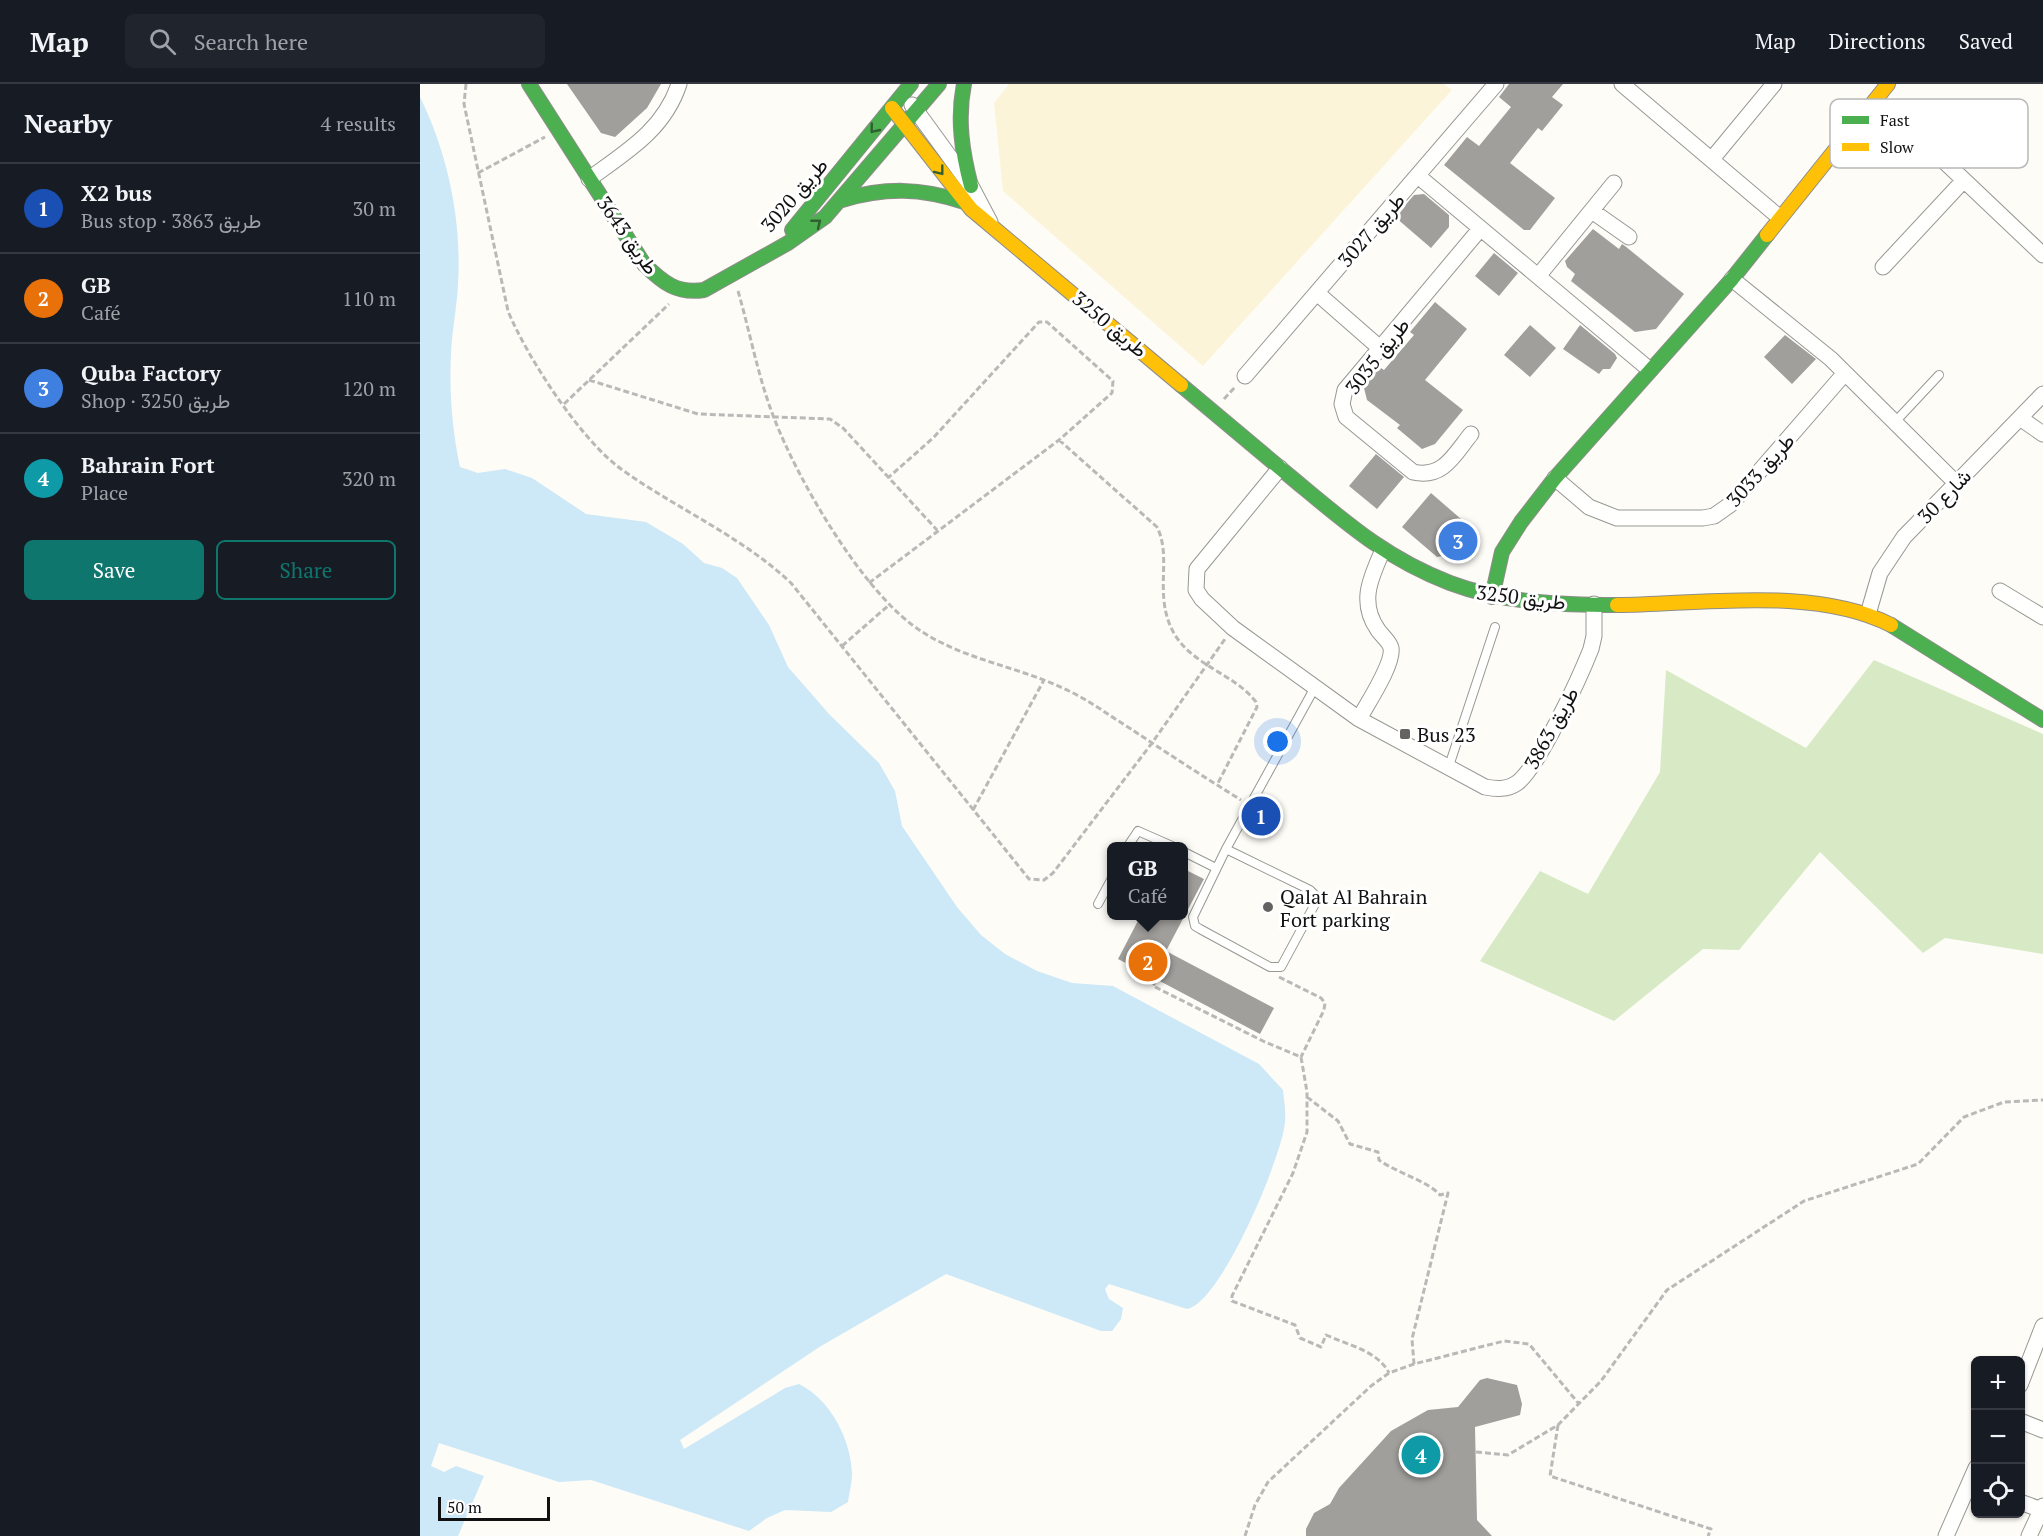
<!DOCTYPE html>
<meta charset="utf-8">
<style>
body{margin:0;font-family:"PT Serif",Vazirmatn,serif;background:#20242c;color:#f1f3f6}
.controls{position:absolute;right:18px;bottom:18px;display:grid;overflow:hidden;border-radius:9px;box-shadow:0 2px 4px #0004}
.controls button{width:54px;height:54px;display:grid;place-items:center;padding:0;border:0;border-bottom:2px solid #363941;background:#171b24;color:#f1f3f6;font:30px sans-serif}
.scale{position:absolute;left:18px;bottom:15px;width:112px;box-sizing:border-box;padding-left:6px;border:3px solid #111;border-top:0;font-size:16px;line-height:21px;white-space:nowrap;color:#111;-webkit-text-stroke:4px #fff;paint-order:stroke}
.you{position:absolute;left:858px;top:658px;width:21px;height:21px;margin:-15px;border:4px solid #fff;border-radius:50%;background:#1a73e8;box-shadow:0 0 0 9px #1a73e833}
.badge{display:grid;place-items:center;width:39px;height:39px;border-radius:50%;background:#0f766e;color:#fff;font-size:20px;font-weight:700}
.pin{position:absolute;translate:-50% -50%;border:3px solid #fff;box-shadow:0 2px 6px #0006}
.popup{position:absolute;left:687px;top:758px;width:81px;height:78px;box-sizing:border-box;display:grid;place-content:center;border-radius:9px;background:#171b24;filter:drop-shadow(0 2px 4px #0005);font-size:20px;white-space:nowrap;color:#9ea1a6}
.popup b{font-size:22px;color:#f1f3f6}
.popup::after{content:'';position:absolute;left:50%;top:100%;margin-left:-12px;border:12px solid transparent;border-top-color:#171b24}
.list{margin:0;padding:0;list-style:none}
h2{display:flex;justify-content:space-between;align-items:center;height:78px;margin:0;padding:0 24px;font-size:26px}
h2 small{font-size:20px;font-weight:400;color:#9ea1a6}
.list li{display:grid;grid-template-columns:39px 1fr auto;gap:18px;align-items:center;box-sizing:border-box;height:90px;padding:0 24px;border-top:2px solid #363941}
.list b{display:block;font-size:22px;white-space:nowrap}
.list p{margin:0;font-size:20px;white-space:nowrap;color:#9ea1a6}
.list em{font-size:20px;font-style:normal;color:#9ea1a6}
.actions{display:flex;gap:12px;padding:18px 24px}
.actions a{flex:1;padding:14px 0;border:2px solid #0f766e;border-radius:9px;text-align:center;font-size:21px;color:#0f766e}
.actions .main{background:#0f766e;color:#fff}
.icon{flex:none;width:33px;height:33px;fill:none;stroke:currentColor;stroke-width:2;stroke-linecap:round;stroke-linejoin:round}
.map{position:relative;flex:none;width:1623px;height:1452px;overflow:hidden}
header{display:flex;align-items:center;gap:36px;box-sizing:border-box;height:84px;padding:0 30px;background:#171b24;border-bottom:2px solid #363941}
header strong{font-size:28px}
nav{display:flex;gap:33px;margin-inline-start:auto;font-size:21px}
.search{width:420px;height:54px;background:#20242c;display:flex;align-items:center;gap:15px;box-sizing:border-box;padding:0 21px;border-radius:9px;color:#9ea1a6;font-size:22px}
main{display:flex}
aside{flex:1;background:#171b24}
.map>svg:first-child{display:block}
.forest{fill:#d8eac5}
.sand{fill:#fcf4d9}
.water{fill:#cde8f7}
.building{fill:#a19f9c}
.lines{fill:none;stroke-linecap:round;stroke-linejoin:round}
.lane-casing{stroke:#979795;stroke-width:10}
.street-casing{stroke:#979795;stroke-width:17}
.fast-casing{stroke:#8e8d8b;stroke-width:16}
.slow-casing{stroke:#8e8d8b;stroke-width:16}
.path{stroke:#b9b9b8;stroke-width:3;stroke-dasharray:6 3;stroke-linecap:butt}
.lane{stroke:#fffffe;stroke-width:8}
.street{stroke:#fffffe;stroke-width:15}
.fast{stroke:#4caf50;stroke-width:14}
.slow{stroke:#ffc107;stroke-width:14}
.oneway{stroke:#2e6030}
.poi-dot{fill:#646362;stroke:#fff;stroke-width:2}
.labels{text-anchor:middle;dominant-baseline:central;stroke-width:6;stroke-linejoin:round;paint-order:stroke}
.street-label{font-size:20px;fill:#111;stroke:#fff}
.poi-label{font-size:20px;fill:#111;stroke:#fff;text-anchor:start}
.key{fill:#fff;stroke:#b8b8b8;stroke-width:1.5}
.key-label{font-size:16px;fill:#111}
</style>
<header>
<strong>Map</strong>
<div class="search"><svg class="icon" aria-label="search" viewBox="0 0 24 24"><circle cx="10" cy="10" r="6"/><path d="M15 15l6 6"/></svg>Search here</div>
<nav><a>Map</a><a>Directions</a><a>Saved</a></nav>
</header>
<main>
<aside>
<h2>Nearby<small>4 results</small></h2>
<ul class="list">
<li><span class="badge" style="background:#1a4fb4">1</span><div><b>X2 bus</b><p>Bus stop · طريق 3863</p></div><em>30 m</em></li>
<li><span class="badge" style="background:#e8710a">2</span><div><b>GB</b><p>Café</p></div><em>110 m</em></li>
<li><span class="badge" style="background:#3f7fe0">3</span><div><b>Quba Factory</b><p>Shop · طريق 3250</p></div><em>120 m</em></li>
<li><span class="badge" style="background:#0f9aa8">4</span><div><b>Bahrain Fort</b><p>Place</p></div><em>320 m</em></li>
</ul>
<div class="actions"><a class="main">Save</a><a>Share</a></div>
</aside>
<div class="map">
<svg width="1623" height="1452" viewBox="0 0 1623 1452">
<rect width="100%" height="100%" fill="#fdfcf7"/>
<!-- forest -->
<path class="forest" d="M 1454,576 L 1623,650 L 1623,870 L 1525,854 L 1503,869 L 1400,768 L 1319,866 L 1283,865 L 1194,937 L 1060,877 L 1120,787 L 1168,810 L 1240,688 L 1246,586 L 1386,664 Z"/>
<!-- sand -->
<path class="sand" d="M 589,0 L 1024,0 L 1032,6 L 783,282 L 583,107 L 574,19 Z"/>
<!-- water -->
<path class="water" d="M 0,13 C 28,70 42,137 38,200 C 37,223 32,246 31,268 C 29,307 32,345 40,383 L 58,389 L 85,385 L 112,394 L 166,430 L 226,438 L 263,460 L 284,479 L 302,484 L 317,494 L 349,541 L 368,583 L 409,630 L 459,679 L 475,707 L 482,742 L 537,823 L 561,851 L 585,870 L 617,887 L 652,899 L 693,902 L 839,980 L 863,1006 C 864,1016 866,1028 865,1038 C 862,1073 801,1219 767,1225 L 689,1200 L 685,1205 L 689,1215 L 703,1224 L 701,1235 L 692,1247 L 681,1247 L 526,1190 L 401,1262 L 260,1356 L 264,1365 L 365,1304 L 379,1300 C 411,1316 431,1356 432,1390 C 432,1399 429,1410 428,1418 L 411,1428 L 365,1426 L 347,1434 L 329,1447 L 171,1396 L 139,1398 L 19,1359 L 11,1382 L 24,1388 L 36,1382 L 64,1392 L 38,1452 L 0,1452 Z"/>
<!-- building -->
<path class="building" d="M 147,0 L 241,0 L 227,24 L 195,53 L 181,49 Z
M 1089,0 L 1143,0 L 1132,13 L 1143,21 L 1122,47 L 1118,44 L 1090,79 L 1135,114 L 1110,146 L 1104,146 L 1024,81 L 1047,53 L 1059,62 L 1091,23 L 1079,13 Z
M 1004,110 L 1029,131 L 1029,143 L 1011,164 L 975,133 L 994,111 Z
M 1173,145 L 1199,165 L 1202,160 L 1205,162 L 1264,210 L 1236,245 L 1215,248 L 1151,197 L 1155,190 L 1147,183 L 1145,177 Z
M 1074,169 L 1098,189 L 1079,212 L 1055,192 Z
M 1015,218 L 1047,245 L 1005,296 L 1043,326 L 1015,360 L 1002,365 L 977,344 L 980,341 L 947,316 L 943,300 L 958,282 L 964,286 L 994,251 L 990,248 Z
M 1110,241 L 1136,264 L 1110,293 L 1084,271 Z
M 1160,241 L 1195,270 L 1197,274 L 1190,285 L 1183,285 L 1179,290 L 1143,265 Z
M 1365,251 L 1396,275 L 1372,300 L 1344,273 Z
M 956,370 L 984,393 L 957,425 L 929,402 Z
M 1011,409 L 1056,448 L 1038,469 L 1017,473 L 982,443 Z
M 764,785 L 784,795 L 746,867 L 854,924 L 840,950 L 698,875 L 721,831 L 764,831 Z
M 1067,1294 L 1097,1301 L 1102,1320 L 1100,1331 L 1055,1343 L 1057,1436 L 1072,1452 L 886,1452 L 886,1445 L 894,1429 L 910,1420 L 919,1404 L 971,1347 L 1008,1326 L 1038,1323 L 1060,1296 Z"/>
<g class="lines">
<defs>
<path id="lane" d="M 1475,338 L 1519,291
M 1029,682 L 1075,543
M 708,762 L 718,747 L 752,762
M 806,765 L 890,806 L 896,812 L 895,820 L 861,883 L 850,883 L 780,845 L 775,842 L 773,833 L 806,765 L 894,605
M 764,768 L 796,784
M 678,820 L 692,794"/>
<path id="street" d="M 1202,0 L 1359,133
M 492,21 L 551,102 L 570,138
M 1487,42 L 1623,171
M 1292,75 L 1354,0
M 998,92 L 1230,286
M 169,95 C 206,68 244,46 259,0
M 1172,127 L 1209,153
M 1463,183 L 1544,96
M 1119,191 L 1194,99
M 1312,195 L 1411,275 L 1536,399
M 897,209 L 961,265
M 825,292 L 1076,0
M 1600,334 L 1623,350
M 1051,350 C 1034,371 1023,395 993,388 L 926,333 L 922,320 L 925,306 L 1060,145
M 860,384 L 777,485 L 776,506 L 782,515 L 813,544 L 939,635 L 1065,703 C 1076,705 1087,706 1097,699 C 1118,684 1160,593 1171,565 L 1174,552 L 1174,520
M 1135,394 L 1169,423 L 1197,434 L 1283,434 L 1294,432 L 1311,420 L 1425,289
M 1580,507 L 1623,533
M 1448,530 L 1460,489 L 1484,453 L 1623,310
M 939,635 C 947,620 974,580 971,564 C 970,558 962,552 958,546 C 939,519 950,495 962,468
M 1600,1301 L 1623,1242
M 1600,1337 L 1623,1346
M 1600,1418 L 1622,1426
M 1526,1452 L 1556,1384
M 1609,1452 L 1623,1422"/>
<path id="fast" d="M 109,0 L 224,180 C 243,199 257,210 284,206 L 368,159 L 405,133 L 519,0
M 544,0 C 537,35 542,68 551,102
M 422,116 C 466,103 501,104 544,118
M 372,146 L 491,0
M 761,301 C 798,332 835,363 872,394 C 925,438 965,474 1030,499 C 1083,519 1142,521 1197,521
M 1072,513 L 1082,468 L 1101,438 L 1135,394 L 1312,195 L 1347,151
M 1471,541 L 1623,636"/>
<path id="slow" d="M 472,24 L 551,125 L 761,301
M 1347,151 L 1468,0
M 1197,521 C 1281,520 1395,502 1471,541"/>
</defs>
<!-- lane casing -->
<use href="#lane" class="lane-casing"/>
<!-- street casing -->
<use href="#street" class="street-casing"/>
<!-- fast casing -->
<use href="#fast" class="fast-casing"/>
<!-- slow casing -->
<use href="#slow" class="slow-casing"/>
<!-- path -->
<path class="path" d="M 46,0 L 44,20 L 88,227 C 107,273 160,355 201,385 C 257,425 321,452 371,499 L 609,795 L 624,796 L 633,789 L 732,659 L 805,555
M 58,89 L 125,53
M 318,207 C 330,248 338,293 354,334 C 378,396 438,499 491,540 C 538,576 597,581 649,607 C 670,617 690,632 711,645 C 747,669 784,693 821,716
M 169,296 L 278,330 L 410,335 L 423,344 L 517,446
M 804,315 L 816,302
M 144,320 L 249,220
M 639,356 L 737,443 C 753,475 732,513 755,551 C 774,582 816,591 836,618 L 837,623 L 797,701
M 449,499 L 639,356 L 692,309 L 693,297 L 627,238 L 619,238 L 514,353 L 468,394
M 422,562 L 469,521
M 553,726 L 624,596
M 859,893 L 901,914 L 905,919 L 904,926 L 881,973
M 736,896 L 733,902 L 845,958 L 881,973 L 887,1008 L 887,1048 L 873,1089 L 812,1212 L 812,1217 L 875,1241 L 880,1254 L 901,1263 L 906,1251 C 928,1261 958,1267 969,1289
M 887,1013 L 918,1037 L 930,1060 L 958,1068 L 959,1076 C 977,1089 1008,1097 1020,1111 L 1028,1109 L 992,1255 L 994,1280
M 1138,1341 L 1130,1392 L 1291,1445 L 1288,1452
M 1056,1368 L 1088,1371 L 1138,1341 L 1181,1297 L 1247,1206 L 1384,1117 L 1498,1080 L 1544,1033 L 1584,1018 L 1623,1016
M 825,1452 L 835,1421 L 848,1398 L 951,1302 L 969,1289 L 994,1280 L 1084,1257 L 1109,1260 L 1159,1320"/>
<!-- lane -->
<use href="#lane" class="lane"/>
<!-- street -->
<use href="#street" class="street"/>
<!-- fast -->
<use href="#fast" class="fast"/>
<!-- slow -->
<use href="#slow" class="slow"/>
</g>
<!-- one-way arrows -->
<defs><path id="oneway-chevron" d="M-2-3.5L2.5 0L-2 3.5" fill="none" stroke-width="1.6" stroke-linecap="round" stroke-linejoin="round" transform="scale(1.5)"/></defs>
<g class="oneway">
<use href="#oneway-chevron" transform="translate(454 45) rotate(129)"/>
<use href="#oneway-chevron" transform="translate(520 87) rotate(52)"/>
<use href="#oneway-chevron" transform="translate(397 139) rotate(-39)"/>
</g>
<!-- markers -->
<g class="poi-dot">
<rect x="979" y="644" width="12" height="12" rx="3"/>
<circle cx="848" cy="823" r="6"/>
</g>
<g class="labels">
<!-- street labels -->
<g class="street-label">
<text transform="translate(374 111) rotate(-49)">طريق 3020</text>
<text transform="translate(951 146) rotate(-49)">طريق 3027</text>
<text transform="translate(208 151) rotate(55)">طريق 3643</text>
<text transform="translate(690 240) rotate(40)">طريق 3250</text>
<text transform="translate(957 272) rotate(-52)">طريق 3035</text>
<text transform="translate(1340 386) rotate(-48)">طريق 3033</text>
<text transform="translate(1524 412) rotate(-46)">شارع 30</text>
<text transform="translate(1101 513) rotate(7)">طريق 3250</text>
<text transform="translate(1131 644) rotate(-61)">طريق 3863</text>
</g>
<!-- poi labels -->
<g class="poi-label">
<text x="997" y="650">Bus 23</text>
<text x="860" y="812">Qalat Al Bahrain<tspan x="860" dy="23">Fort parking</tspan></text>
</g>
</g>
<!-- legend -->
<rect x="1410" y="15" width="198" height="69" rx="9" class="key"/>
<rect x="1422" y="32" width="27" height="8" fill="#4caf50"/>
<rect x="1422" y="59" width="27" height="8" fill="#ffc107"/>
<g class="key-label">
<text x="1460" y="42">Fast</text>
<text x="1460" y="69">Slow</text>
</g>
</svg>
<div class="controls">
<button>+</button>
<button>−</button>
<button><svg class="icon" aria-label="locate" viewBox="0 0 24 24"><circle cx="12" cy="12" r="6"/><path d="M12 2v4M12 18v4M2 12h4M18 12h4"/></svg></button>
</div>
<div class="scale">50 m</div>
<div class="you"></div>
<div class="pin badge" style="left:841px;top:732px;background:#1a4fb4">1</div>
<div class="pin badge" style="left:728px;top:878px;background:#e8710a">2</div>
<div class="popup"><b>GB</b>Café</div>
<div class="pin badge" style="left:1038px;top:457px;background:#3f7fe0">3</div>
<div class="pin badge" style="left:1001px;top:1371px;background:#0f9aa8">4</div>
</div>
</main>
